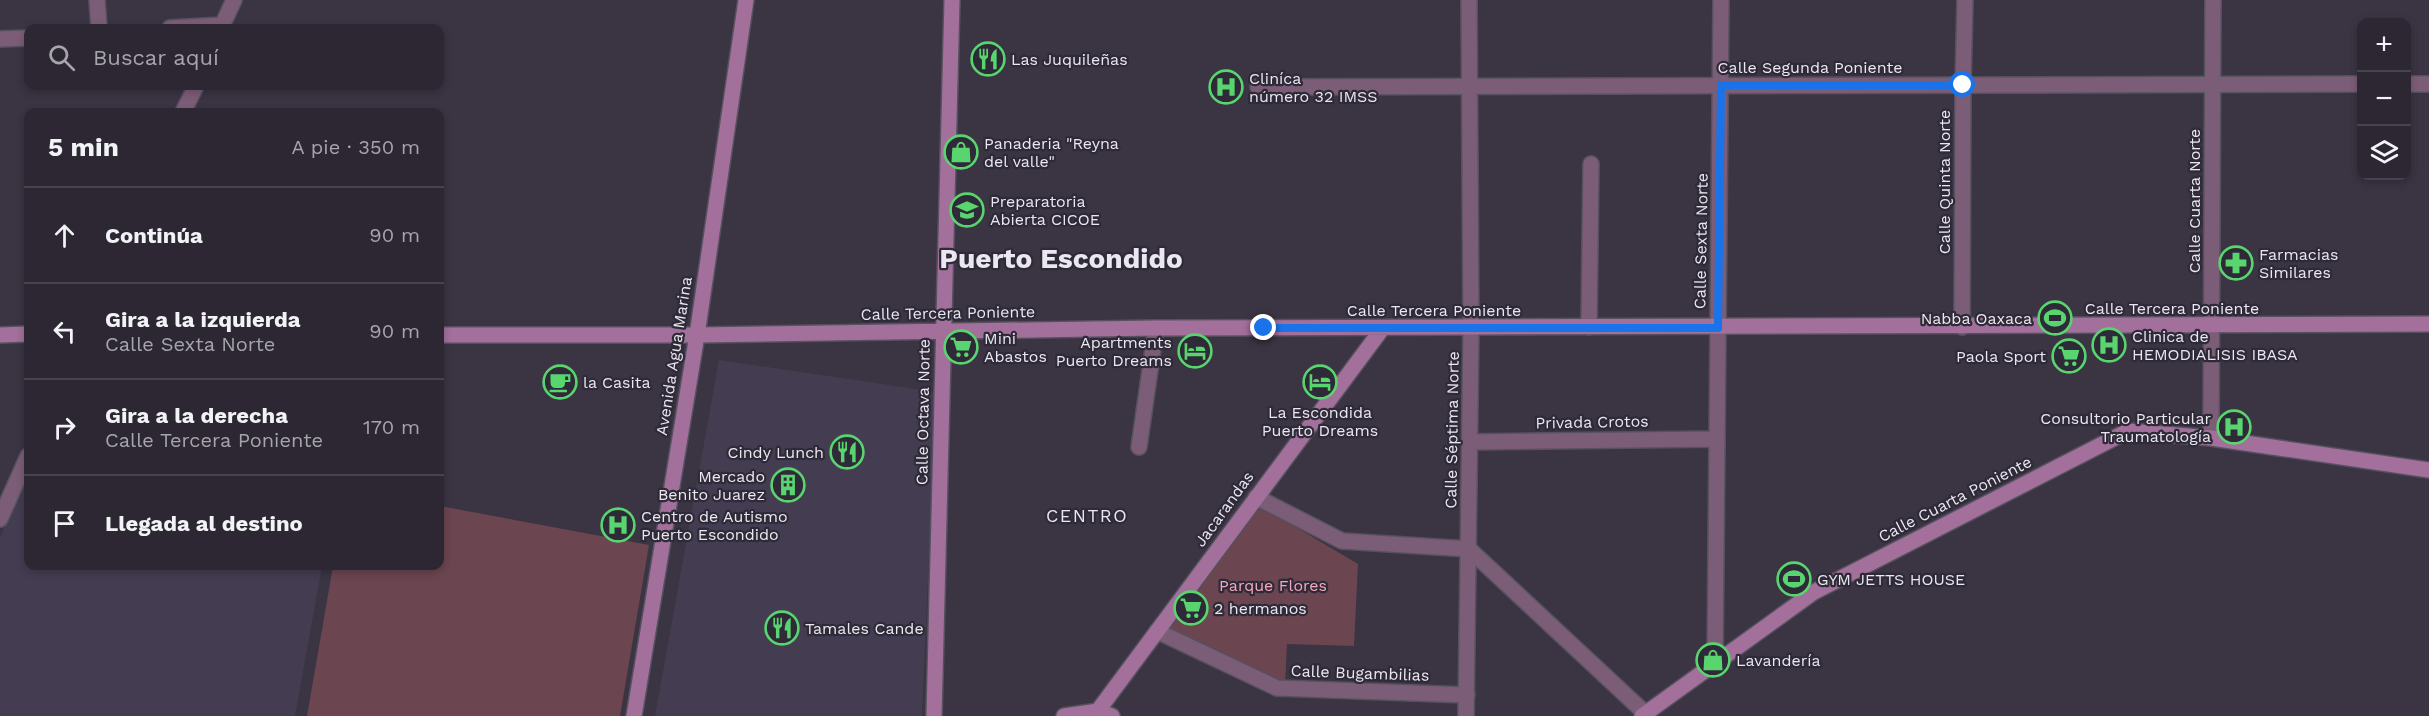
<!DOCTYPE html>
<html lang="es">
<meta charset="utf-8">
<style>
body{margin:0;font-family:"Work Sans",sans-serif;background:#38333e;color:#f1f3f6}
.controls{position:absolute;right:18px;top:18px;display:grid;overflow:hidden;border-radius:12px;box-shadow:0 3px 9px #0003}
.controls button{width:54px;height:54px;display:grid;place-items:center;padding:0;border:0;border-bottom:2px solid #48444d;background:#2c2732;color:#f1f3f6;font:30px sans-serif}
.stop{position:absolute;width:18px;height:18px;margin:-14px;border:4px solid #1a73e8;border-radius:50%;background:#fff}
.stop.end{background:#1a73e8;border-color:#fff;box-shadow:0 2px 6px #0008}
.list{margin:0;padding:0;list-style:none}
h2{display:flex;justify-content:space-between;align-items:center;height:78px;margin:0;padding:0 24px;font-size:26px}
h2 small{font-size:20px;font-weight:400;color:#a6a5ac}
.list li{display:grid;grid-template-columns:39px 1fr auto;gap:18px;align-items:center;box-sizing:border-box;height:96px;padding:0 24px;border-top:2px solid #48444d}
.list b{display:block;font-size:22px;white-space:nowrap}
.list p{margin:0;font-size:20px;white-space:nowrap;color:#a6a5ac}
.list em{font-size:20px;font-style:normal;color:#a6a5ac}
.icon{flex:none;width:33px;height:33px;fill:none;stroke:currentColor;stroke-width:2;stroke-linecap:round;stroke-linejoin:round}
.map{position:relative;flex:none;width:2429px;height:716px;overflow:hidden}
.search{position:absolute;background:#2c2732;box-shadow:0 3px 9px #0003;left:24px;top:24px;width:420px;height:66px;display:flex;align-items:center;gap:15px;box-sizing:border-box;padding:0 21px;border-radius:12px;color:#a6a5ac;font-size:22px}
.panel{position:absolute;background:#2c2732;box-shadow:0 3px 9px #0003;left:24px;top:108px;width:420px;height:462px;border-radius:12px}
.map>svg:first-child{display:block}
.built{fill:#443d52}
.green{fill:#6b454f}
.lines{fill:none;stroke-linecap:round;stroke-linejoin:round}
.street-casing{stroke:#56515f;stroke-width:18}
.secondary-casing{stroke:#56515f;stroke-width:18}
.street{stroke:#7c5d77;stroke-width:15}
.secondary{stroke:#a2709b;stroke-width:15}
.route{stroke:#1a73e8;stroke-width:8}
.labels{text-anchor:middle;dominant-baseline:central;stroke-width:4.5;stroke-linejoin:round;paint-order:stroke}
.poi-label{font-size:16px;fill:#eae7f0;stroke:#2f2a38;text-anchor:start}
.street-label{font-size:16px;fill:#eae7f0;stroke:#2f2a38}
.park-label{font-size:16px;fill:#f7a8bc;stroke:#2f2a38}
.neighbourhood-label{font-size:18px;letter-spacing:1.5px;fill:#eae7f0;stroke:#2f2a38}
.town-label{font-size:28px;font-weight:bold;fill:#eae7f0;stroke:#2f2a38}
</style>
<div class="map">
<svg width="2429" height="716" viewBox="0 0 2429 716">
<rect width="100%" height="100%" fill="#3a3443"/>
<!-- built -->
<path class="built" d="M 719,360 L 936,392 L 922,716 L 655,716 Z
M 28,472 L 28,566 L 322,566 L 295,716 L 0,716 L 0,537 Z"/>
<!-- green -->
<path class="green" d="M 1257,504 L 1358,564 L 1354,646 L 1287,644 L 1285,686 L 1166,629 Z
M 440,506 L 649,545 L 620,716 L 307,716 L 333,566 L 440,566 Z"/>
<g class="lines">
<defs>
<path id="street" d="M 97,0 L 99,28
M 170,28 L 223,25
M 221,28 L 234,0
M 0,39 L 28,38
M 2406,84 L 2429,84
M 1258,87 L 2362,84
M 183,112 L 196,86
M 1589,327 L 1591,164
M 1962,327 L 1963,85 L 1965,0
M 2211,438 L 2213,0
M 1470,442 L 1715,439
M 1139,447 L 1156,328
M 1256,497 L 1342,541 L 1469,549 L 1645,713
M 0,519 L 28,456
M 1157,631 L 1277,688 L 1467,695
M 1715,663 L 1721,0
M 1466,716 L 1471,328 L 1469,0"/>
<path id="secondary" d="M 0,335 L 28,334
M 440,335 L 697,335 L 1156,328 L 2429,324
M 634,716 L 697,335 L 746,0
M 934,716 L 952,0
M 1064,716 L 1098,711 L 1112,716
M 1094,716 L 1382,329
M 1642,716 L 1814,592 L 2128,431 L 2211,438 L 2429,470"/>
</defs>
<!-- street casing -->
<use href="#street" class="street-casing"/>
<!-- secondary casing -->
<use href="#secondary" class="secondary-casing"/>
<!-- street -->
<use href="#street" class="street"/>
<!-- secondary -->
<use href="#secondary" class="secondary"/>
</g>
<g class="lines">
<!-- route -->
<path class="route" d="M 1264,328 L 1718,328 L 1721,85 L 1963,85"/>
</g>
<!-- icons -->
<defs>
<symbol id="restaurant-ring" viewBox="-11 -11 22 22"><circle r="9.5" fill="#2f2a38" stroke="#59d56f" stroke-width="1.5"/><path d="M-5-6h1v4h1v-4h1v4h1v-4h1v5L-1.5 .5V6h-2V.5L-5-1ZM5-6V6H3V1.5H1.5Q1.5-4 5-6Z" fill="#59d56f"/></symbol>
<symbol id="hospital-ring" viewBox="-11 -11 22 22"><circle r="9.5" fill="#2f2a38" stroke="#59d56f" stroke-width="1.5"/><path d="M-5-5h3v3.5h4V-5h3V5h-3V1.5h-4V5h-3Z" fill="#59d56f"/></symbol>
<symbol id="shop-ring" viewBox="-11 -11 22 22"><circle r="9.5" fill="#2f2a38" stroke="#59d56f" stroke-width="1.5"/><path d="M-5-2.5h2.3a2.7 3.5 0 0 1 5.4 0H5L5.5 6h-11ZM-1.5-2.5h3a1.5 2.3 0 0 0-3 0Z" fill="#59d56f"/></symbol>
<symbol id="university-ring" viewBox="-11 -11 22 22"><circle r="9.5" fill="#2f2a38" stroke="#59d56f" stroke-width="1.5"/><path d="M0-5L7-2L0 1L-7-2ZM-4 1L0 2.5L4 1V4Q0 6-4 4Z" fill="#59d56f"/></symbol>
<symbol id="pharmacy-ring" viewBox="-11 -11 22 22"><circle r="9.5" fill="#2f2a38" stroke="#59d56f" stroke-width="1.5"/><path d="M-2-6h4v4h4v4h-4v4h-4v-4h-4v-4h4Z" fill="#59d56f"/></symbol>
<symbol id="stadium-ring" viewBox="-11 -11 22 22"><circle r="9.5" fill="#2f2a38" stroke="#59d56f" stroke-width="1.5"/><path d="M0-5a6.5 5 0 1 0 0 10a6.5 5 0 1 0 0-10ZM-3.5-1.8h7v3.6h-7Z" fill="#59d56f"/></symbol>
<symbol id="supermarket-ring" viewBox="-11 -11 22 22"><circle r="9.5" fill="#2f2a38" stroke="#59d56f" stroke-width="1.5"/><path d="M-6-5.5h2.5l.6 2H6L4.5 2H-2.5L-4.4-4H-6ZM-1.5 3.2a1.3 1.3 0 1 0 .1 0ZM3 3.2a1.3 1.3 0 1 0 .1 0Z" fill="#59d56f"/></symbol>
<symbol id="hotel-ring" viewBox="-11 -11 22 22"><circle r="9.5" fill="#2f2a38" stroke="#59d56f" stroke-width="1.5"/><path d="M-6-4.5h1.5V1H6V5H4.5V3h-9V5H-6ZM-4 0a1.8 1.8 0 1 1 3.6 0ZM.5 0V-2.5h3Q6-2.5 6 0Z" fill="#59d56f"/></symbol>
<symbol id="cafe-ring" viewBox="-11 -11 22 22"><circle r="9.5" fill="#2f2a38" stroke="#59d56f" stroke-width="1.5"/><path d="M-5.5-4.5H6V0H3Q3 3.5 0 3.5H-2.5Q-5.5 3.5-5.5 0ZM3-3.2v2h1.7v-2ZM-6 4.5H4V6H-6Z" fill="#59d56f"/></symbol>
<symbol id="building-ring" viewBox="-11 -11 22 22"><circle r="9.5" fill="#2f2a38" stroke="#59d56f" stroke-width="1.5"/><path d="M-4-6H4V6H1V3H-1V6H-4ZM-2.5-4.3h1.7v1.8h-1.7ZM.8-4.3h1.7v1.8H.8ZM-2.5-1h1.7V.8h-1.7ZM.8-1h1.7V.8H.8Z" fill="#59d56f"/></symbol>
</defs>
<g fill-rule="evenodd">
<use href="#restaurant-ring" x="969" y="40" width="38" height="38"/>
<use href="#hospital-ring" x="1207" y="68" width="38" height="38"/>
<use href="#shop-ring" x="942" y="133" width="38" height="38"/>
<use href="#university-ring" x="948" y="191" width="38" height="38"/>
<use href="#pharmacy-ring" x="2217" y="244" width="38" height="38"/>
<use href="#stadium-ring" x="2036" y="299" width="38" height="38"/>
<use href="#hospital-ring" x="2090" y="326" width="38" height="38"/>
<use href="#supermarket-ring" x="942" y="328" width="38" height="38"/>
<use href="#hotel-ring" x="1176" y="332" width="38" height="38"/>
<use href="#supermarket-ring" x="2050" y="337" width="38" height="38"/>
<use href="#cafe-ring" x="541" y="363" width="38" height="38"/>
<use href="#hotel-ring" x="1301" y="363" width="38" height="38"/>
<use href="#hospital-ring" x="2215" y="408" width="38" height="38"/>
<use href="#restaurant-ring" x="828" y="433" width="38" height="38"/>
<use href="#building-ring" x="769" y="466" width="38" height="38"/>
<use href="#hospital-ring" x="599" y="506" width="38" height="38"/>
<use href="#stadium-ring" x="1775" y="560" width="38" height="38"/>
<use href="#supermarket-ring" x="1172" y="589" width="38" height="38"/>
<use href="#restaurant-ring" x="763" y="609" width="38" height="38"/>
<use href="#shop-ring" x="1694" y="641" width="38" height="38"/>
</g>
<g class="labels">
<!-- poi labels -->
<g class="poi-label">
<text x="1011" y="59">Las Juquileñas</text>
<text x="1249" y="78">Cliníca<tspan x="1249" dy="18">número 32 IMSS</tspan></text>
<text x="984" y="143">Panaderia "Reyna<tspan x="984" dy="18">del valle"</tspan></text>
<text x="990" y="201">Preparatoria<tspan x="990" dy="18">Abierta CICOE</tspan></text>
<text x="2259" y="254">Farmacias<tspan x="2259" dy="18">Similares</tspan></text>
<text x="2032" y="318" text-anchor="end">Nabba Oaxaca</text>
<text x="2132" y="336">Clinica de<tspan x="2132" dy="18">HEMODIALISIS IBASA</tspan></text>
<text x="984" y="338">Mini<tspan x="984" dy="18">Abastos</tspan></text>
<text x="1172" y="342" text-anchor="end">Apartments<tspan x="1172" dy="18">Puerto Dreams</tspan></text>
<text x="2046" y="356" text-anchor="end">Paola Sport</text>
<text x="583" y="382">la Casita</text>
<text x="1320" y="412" text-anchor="middle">La Escondida<tspan x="1320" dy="18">Puerto Dreams</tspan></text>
<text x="2211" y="418" text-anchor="end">Consultorio Particular<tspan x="2211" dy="18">Traumatología</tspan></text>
<text x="824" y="452" text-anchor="end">Cindy Lunch</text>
<text x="765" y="476" text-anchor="end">Mercado<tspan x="765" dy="18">Benito Juarez</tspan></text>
<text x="641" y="516">Centro de Autismo<tspan x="641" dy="18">Puerto Escondido</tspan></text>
<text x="1817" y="579">GYM JETTS HOUSE</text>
<text x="1214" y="608">2 hermanos</text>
<text x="805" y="628">Tamales Cande</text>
<text x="1736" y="660">Lavandería</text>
</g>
<!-- street labels -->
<g class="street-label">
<text x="1810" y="67">Calle Segunda Poniente</text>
<text transform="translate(1944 182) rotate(-90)">Calle Quinta Norte</text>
<text transform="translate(2194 201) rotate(-90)">Calle Cuarta Norte</text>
<text transform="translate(1701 241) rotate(-89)">Calle Sexta Norte</text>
<text x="2172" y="308">Calle Tercera Poniente</text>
<text x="1434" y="310">Calle Tercera Poniente</text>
<text transform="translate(948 313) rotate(-1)">Calle Tercera Poniente</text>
<text transform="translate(674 356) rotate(-81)">Avenida Agua Marina</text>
<text transform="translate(923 412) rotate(-89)">Calle Octava Norte</text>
<text transform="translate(1592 422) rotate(-1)">Privada Crotos</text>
<text transform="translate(1452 430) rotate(-89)">Calle Séptima Norte</text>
<text transform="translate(1955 499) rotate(-27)">Calle Cuarta Poniente</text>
<text transform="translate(1224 509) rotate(-54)">Jacarandas</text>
<text transform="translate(1360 673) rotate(2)">Calle Bugambilias</text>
</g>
<!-- park labels -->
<g class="park-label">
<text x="1273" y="585">Parque Flores</text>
</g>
<!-- neighbourhood labels -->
<g class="neighbourhood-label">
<text x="1087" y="515">CENTRO</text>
</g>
<!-- town labels -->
<g class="town-label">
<text x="1061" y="258">Puerto Escondido</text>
</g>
</g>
</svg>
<div class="controls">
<button>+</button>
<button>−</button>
<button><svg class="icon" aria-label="layers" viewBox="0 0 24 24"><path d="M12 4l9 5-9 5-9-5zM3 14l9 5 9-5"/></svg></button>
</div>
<div class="stop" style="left:1963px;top:85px"></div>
<div class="stop end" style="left:1264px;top:328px"></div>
<div class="search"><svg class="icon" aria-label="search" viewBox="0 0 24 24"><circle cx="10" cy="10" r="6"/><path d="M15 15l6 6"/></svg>Buscar aquí</div>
<section class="panel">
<h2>5 min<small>A pie · 350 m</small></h2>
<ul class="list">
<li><svg class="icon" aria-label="ahead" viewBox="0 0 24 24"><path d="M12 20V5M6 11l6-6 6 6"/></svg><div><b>Continúa</b></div><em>90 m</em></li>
<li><svg class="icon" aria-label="left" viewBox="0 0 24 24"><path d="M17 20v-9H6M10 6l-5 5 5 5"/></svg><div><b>Gira a la izquierda</b><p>Calle Sexta Norte</p></div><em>90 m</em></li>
<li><svg class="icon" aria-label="right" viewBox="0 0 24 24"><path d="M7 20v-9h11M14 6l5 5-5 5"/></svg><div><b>Gira a la derecha</b><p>Calle Tercera Poniente</p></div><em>170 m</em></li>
<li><svg class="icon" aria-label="arrive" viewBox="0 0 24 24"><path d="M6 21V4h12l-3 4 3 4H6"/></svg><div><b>Llegada al destino</b></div></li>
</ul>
</section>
</div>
